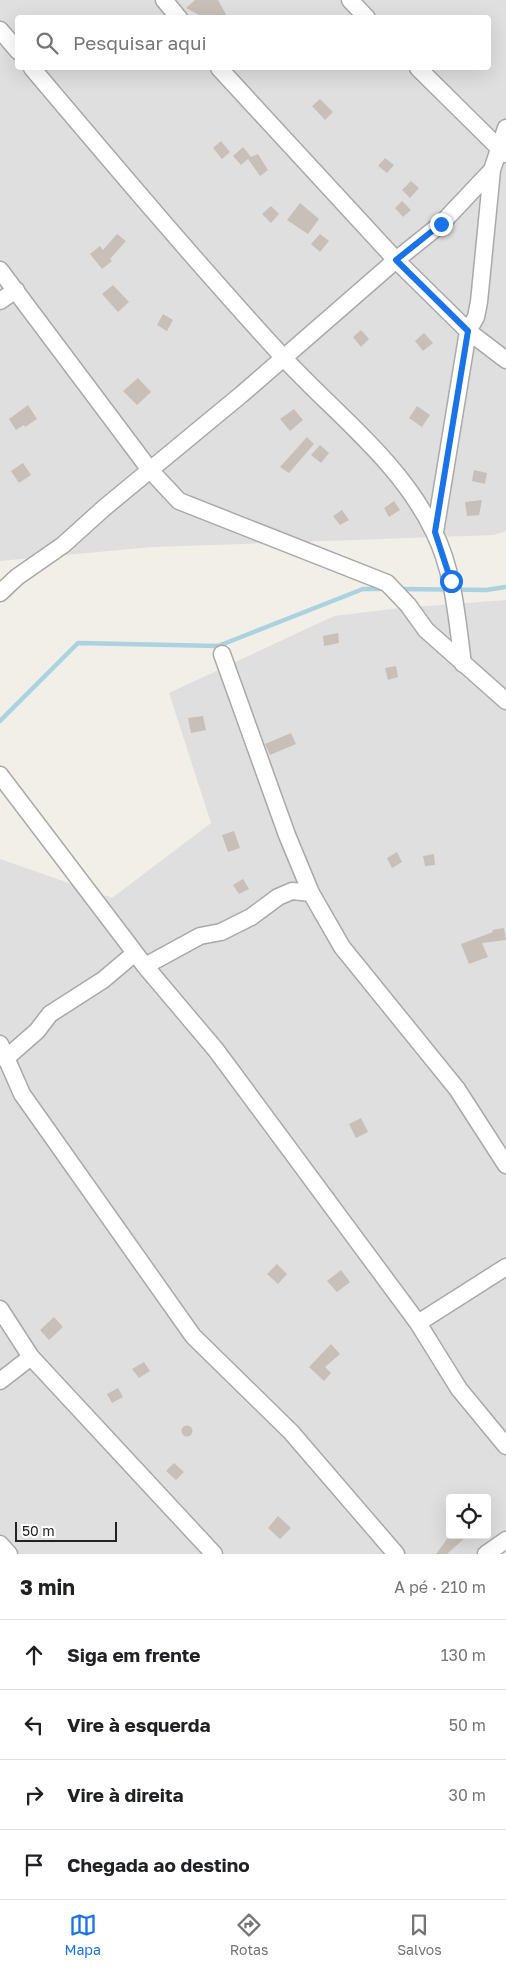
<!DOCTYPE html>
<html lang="pt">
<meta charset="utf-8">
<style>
body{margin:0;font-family:"Golos Text",sans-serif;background:#f2f2f2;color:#202124}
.controls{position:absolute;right:15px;bottom:15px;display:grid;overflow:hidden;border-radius:5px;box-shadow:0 5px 20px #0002}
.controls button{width:45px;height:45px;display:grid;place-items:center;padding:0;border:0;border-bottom:1px solid #e0e0e0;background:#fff;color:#202124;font:25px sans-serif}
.scale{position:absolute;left:15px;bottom:12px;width:102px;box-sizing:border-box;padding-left:5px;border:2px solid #222;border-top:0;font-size:14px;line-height:18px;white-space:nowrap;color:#222;-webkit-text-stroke:4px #fff;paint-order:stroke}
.stop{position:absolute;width:15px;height:15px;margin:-11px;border:4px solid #1a73e8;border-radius:50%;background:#fff}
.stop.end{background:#1a73e8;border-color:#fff;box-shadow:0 1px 5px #0008}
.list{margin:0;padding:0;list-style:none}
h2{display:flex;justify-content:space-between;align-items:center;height:65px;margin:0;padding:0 20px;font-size:21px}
h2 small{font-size:16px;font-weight:400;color:#757577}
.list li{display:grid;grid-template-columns:32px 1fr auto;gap:15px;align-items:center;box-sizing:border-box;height:70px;padding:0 20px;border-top:1px solid #e0e0e0}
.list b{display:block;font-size:19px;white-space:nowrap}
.list em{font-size:16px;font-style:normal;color:#757577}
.icon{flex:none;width:28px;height:28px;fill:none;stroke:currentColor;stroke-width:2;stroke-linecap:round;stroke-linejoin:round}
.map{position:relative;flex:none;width:506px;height:1554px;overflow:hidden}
.search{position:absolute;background:#fff;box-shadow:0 5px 20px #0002;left:15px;right:15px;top:15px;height:55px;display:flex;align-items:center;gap:12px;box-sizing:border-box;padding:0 18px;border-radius:5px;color:#757577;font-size:19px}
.sheet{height:345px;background:#fff}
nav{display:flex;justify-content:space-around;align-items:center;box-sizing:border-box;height:70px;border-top:1px solid #e0e0e0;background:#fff;font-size:14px;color:#757577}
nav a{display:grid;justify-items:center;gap:2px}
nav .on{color:#1a73e8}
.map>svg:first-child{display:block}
.residential{fill:#e0dfdf;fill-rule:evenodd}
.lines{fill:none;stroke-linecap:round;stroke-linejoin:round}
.stream{stroke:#aad3df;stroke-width:4.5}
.building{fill:#c7bfb8}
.street-casing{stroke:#a9a9a9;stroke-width:19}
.street{stroke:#fff;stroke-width:16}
.route{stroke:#1a73e8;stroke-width:6}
</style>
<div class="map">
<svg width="506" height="1554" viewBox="0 0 506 1554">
<rect width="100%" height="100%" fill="#f2efe9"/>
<!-- residential -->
<path class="residential" d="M 0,0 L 506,0 L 506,531 L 494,535 L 153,547 L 0,561 ZM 18,18 L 488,18 L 488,68 L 18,68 Z
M 506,600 L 506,1541 L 487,1554 L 0,1554 L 0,859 L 112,898 L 211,823 L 169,693 L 334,616 L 401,608 ZM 450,1498 L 487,1498 L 487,1535 L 450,1535 Z"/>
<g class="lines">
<!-- stream -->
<path class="stream" d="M 400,589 L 486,590 L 506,587
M 0,721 L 78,643 L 218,646 L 363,589 L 385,589"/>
</g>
<!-- building -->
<path class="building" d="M 195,0 L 218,0 L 228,18 L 205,18 L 186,8 Z
M 320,99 L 333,112 L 325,120 L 312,106 Z
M 221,141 L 230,152 L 222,159 L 213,148 Z
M 243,147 L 251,157 L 258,154 L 268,170 L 260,176 L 248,159 L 241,165 L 233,156 Z
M 385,158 L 394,165 L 387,173 L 378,166 Z
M 411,181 L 419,188 L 410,198 L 402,190 Z
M 402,201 L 411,210 L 403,217 L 395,208 Z
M 300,203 L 319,219 L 308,234 L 287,220 Z
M 271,206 L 279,214 L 271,223 L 262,214 Z
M 117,234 L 126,241 L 110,259 L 112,261 L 102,269 L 90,254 L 100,246 L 103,250 Z
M 320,234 L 329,241 L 320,252 L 311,244 Z
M 113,285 L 129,302 L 118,312 L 102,294 Z
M 163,314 L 173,320 L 167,331 L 157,325 Z
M 361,330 L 369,339 L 361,347 L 353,337 Z
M 424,333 L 433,343 L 423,351 L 415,341 Z
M 138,378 L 151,392 L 137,405 L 123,391 Z
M 28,405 L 37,419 L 25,427 L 24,425 L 16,430 L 9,419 Z
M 417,406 L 430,415 L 422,427 L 409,418 Z
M 294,409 L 303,420 L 290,431 L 280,419 Z
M 307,437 L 314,444 L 289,473 L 280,467 Z
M 320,445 L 329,453 L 321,463 L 311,455 Z
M 23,463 L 31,475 L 19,483 L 11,471 Z
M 474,470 L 487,473 L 485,484 L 472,481 Z
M 482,500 L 479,515 L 467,516 L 465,502 Z
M 394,501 L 400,510 L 389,517 L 384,508 Z
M 342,510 L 349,520 L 340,525 L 333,516 Z
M 338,633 L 339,643 L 324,646 L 323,636 Z
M 396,666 L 398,677 L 388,680 L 385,668 Z
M 203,716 L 206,730 L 191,733 L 188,718 Z
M 291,733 L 296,744 L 270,755 L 265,744 Z
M 234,831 L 240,848 L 228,852 L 222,835 Z
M 397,852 L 402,862 L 392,868 L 387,858 Z
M 434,854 L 435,865 L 425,866 L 423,856 Z
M 243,879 L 249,889 L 239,894 L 233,885 Z
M 504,928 L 506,940 L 482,943 L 488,957 L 469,964 L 461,944 L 493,932 L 492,930 Z
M 361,1118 L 368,1132 L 356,1138 L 349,1124 Z
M 277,1264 L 287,1274 L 278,1284 L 267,1274 Z
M 341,1270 L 350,1282 L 337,1292 L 327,1281 Z
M 54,1317 L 63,1327 L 49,1340 L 40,1330 Z
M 331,1344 L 340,1354 L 325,1367 L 331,1373 L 324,1381 L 309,1367 Z
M 144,1362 L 150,1371 L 139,1378 L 132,1369 Z
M 118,1388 L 123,1397 L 112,1403 L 107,1394 Z
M181.5 1431a5.5 5.5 0 1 1 11 0a5.5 5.5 0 1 1-11 0Z
M 174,1463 L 184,1472 L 176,1480 L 166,1471 Z
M 278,1516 L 291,1528 L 280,1539 L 268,1528 Z
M 450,1535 L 468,1535 L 447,1554 L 436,1554 Z"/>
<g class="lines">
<defs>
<path id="street" d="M 164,0 L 179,18
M 350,0 L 367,18
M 0,30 L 18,51
M 32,68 C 114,165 196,262 282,356 C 334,413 400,461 434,532 C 454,572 457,620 463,664
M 219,68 L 396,260 L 468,331 L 435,532
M 418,68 L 505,154
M 492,170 L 479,302 L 476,317 L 468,331 L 506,360
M 0,270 L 150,470 L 179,501 L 387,583 L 408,605 L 426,630 L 506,701
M 0,301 L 16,290
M 0,593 L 17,577 L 63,545 L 104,508 L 242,394 L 396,260 L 441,224 L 492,170 L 506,128
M 222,654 L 287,835 L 311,893 L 342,947 L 457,1089 L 506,1165
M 0,775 L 145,966 L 216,1050 L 418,1323 L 459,1389 L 506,1446
M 145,966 L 200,936 L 221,932 L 251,917 L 278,897 L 292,891 L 311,893
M 0,1044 L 22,1094 L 193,1336 L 291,1432 L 396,1554
M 5,1059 L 37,1031 L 50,1014 L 103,980 L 135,953
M 0,1309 L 31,1357 L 214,1554
M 418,1323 L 506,1267
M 0,1381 L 31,1357
M 0,1544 L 9,1554
M 486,1554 L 506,1540"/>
</defs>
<!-- street casing -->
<use href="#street" class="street-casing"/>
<!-- street -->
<use href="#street" class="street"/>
</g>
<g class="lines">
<!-- route -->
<path class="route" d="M 441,224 L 396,260 L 468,331 L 435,532 L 451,581"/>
</g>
</svg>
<div class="controls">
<button><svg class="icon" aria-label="locate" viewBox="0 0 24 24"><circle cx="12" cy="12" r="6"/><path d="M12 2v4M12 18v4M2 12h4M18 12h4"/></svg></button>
</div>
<div class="scale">50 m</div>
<div class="stop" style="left:451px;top:581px"></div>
<div class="stop end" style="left:441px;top:224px"></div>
<div class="search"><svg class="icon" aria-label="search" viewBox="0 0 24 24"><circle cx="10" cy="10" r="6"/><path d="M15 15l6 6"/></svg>Pesquisar aqui</div>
</div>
<section class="sheet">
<h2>3 min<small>A pé · 210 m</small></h2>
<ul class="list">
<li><svg class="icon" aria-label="ahead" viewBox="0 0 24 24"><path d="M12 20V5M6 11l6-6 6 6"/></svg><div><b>Siga em frente</b></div><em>130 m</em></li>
<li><svg class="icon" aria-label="left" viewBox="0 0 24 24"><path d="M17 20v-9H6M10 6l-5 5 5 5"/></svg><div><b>Vire à esquerda</b></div><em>50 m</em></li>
<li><svg class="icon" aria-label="right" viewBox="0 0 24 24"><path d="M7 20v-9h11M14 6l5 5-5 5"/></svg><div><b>Vire à direita</b></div><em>30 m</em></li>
<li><svg class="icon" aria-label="arrive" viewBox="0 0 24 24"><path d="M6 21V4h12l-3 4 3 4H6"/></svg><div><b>Chegada ao destino</b></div></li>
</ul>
</section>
<nav>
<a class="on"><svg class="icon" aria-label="map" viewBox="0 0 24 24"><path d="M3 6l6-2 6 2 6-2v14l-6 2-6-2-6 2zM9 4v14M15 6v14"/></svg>Mapa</a>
<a><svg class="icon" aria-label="directions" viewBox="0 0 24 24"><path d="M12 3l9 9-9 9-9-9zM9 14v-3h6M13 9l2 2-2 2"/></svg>Rotas</a>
<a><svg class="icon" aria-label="saved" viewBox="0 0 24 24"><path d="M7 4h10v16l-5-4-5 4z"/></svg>Salvos</a>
</nav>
